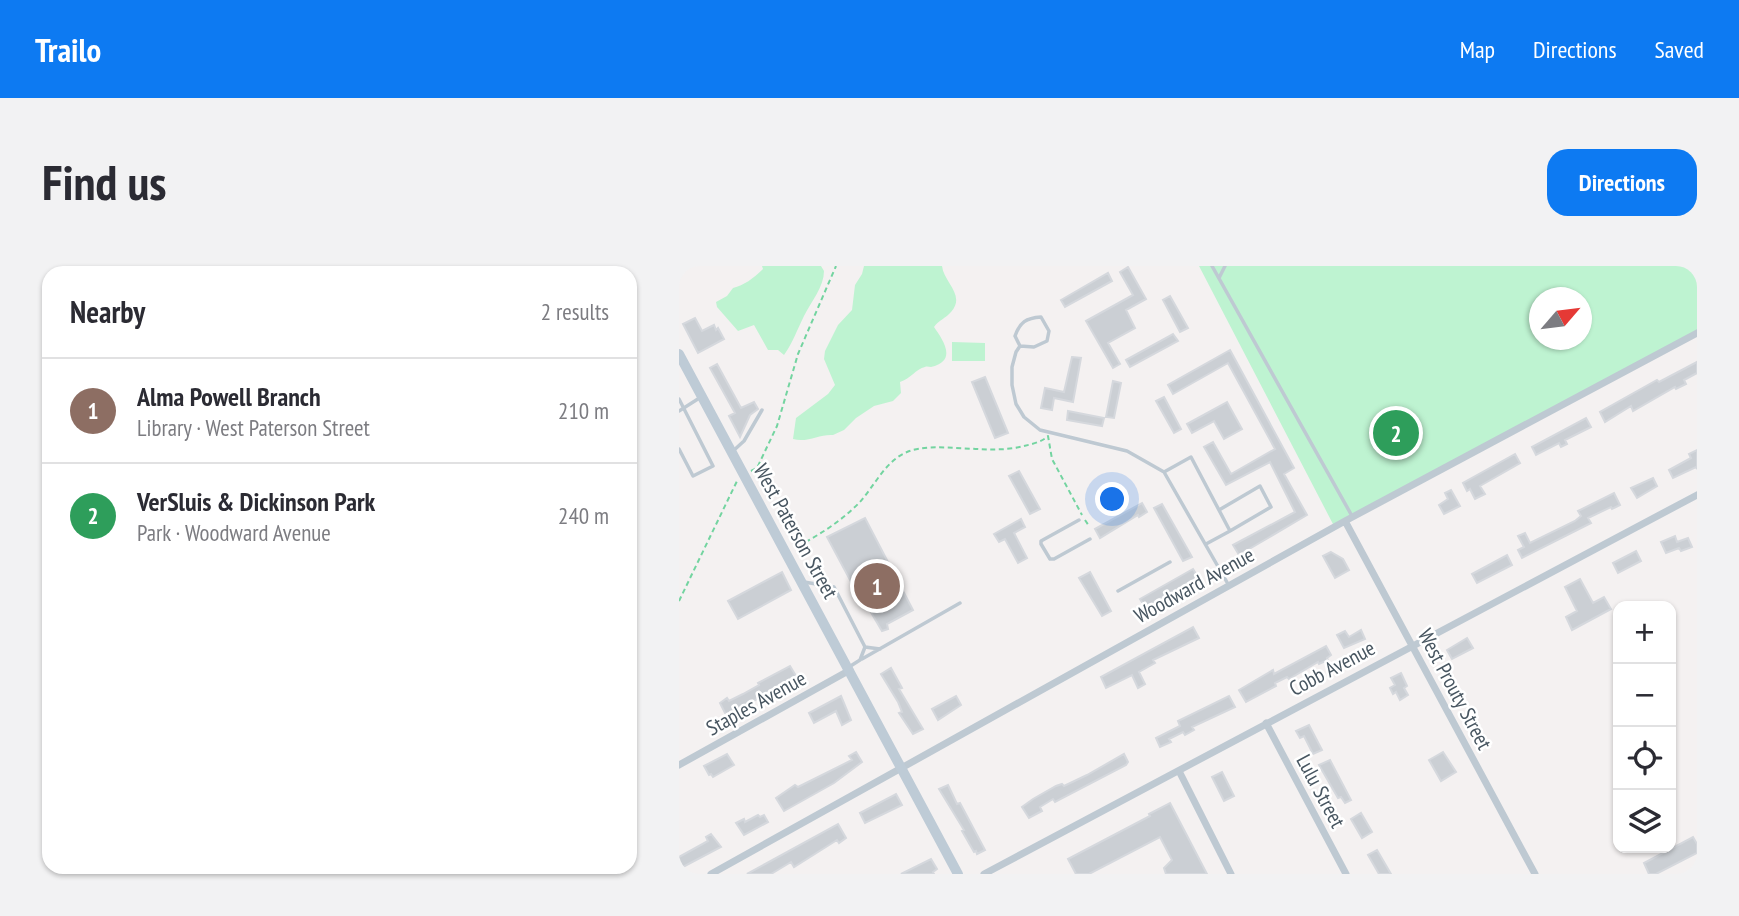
<!DOCTYPE html>
<meta charset="utf-8">
<style>
body{margin:0;font-family:"PT Sans Narrow",sans-serif;background:#f2f2f3;color:#2b2b33}
.controls{position:absolute;right:21px;bottom:21px;display:grid;overflow:hidden;border-radius:14px;box-shadow:0 2px 5px #0004}
.controls button{width:63px;height:63px;display:grid;place-items:center;padding:0;border:0;border-bottom:2px solid #e1e1e2;background:#fff;color:#2b2b33;font:35px sans-serif}
.compass{position:absolute;left:850px;top:21px;width:63px;height:63px;border-radius:50%;background:#fff;box-shadow:0 2px 5px #0004;rotate:62deg}
.you{position:absolute;left:434px;top:234px;width:24px;height:24px;margin:-18px;border:5px solid #fff;border-radius:50%;background:#1a73e8;box-shadow:0 0 0 10px #1a73e833}
.badge{display:grid;place-items:center;width:46px;height:46px;border-radius:50%;background:#0d7af2;color:#fff;font-size:23px;font-weight:700}
.pin{position:absolute;translate:-50% -50%;border:4px solid #fff;box-shadow:0 2px 7px #0006}
.list{margin:0;padding:0;list-style:none}
h2{display:flex;justify-content:space-between;align-items:center;height:91px;margin:0;padding:0 28px;font-size:30px}
h2 small{font-size:23px;font-weight:400;color:#7c7c81}
.list li{display:grid;grid-template-columns:46px 1fr auto;gap:21px;align-items:center;box-sizing:border-box;height:105px;padding:0 28px;border-top:2px solid #e1e1e2}
.list b{display:block;font-size:26px;white-space:nowrap}
.list p{margin:0;font-size:23px;white-space:nowrap;color:#7c7c81}
.list em{font-size:23px;font-style:normal;color:#7c7c81}
.icon{flex:none;width:38px;height:38px;fill:none;stroke:currentColor;stroke-width:2;stroke-linecap:round;stroke-linejoin:round}
.map{position:relative;flex:none;width:1018px;height:608px;overflow:hidden;border-radius:21px}
header{display:flex;align-items:center;gap:42px;box-sizing:border-box;height:98px;padding:0 35px;background:#0d7af2;color:#fff}
header strong{font-size:33px}
nav{display:flex;gap:38px;margin-inline-start:auto;font-size:24px}
.intro{display:flex;align-items:center;justify-content:space-between;box-sizing:border-box;height:168px;padding:0 42px}
h1{margin:0;font-size:49px}
.button{padding:18px 32px;border-radius:21px;background:#0d7af2;color:#fff;font-size:24px;font-weight:700}
main{display:flex;gap:42px;padding:0 42px}
aside{flex:1;background:#fff;border-radius:21px;box-shadow:0 2px 5px #0004}
.map>svg:first-child{display:block}
.green{fill:#bef3d1;fill-rule:evenodd}
.building{fill:#cbcfd4;stroke:#d5d8dd;stroke-width:2}
.lines{fill:none;stroke-linecap:round;stroke-linejoin:round}
.path{stroke:#73d4a0;stroke-width:2;stroke-dasharray:5 3.5;stroke-linecap:butt}
.lane{stroke:#bec9d2;stroke-width:3.5}
.street{stroke:#bec9d2;stroke-width:7}
.secondary{stroke:#becbd6;stroke-width:10}
.labels{text-anchor:middle;dominant-baseline:central;stroke-width:5;stroke-linejoin:round;paint-order:stroke}
.street-label{font-size:21px;fill:#485661;stroke:#fff}
</style>
<header>
<strong>Trailo</strong>
<nav><a>Map</a><a>Directions</a><a>Saved</a></nav>
</header>
<div class="intro"><h1>Find us</h1><a class="button">Directions</a></div>
<main>
<aside>
<h2>Nearby<small>2 results</small></h2>
<ul class="list">
<li><span class="badge" style="background:#8d6e63">1</span><div><b>Alma Powell Branch</b><p>Library · West Paterson Street</p></div><em>210 m</em></li>
<li><span class="badge" style="background:#2e9e5b">2</span><div><b>VerSluis &amp; Dickinson Park</b><p>Park · Woodward Avenue</p></div><em>240 m</em></li>
</ul>
</aside>
<div class="map">
<svg width="1018" height="608" viewBox="0 0 1018 608">
<rect width="100%" height="100%" fill="#f4f1f1"/>
<!-- green -->
<path class="green" d="M 83,0 L 142,0 L 145,5 C 145,21 132,36 125,50 C 118,64 114,76 105,89 L 99,84 L 89,84 L 75,59 L 59,65 L 38,41 L 37,36 L 48,30 L 54,22 C 65,19 74,13 84,3 Z
M 185,0 L 263,0 C 265,17 287,29 272,46 C 267,52 260,54 255,61 C 264,74 279,95 252,101 C 250,101 248,100 246,101 C 237,103 231,113 221,116 L 222,127 L 214,135 L 195,140 L 177,152 L 165,164 L 154,169 C 140,168 129,177 114,173 L 117,152 L 149,128 L 156,119 L 145,93 L 146,85 L 159,59 L 173,44 L 176,19 L 183,8 Z
M 520,0 L 1018,0 L 1018,64 L 655,260 ZM 860,32 L 902,32 L 902,74 L 860,74 Z
M 273,76 L 306,77 L 306,95 L 273,95 Z"/>
<!-- building -->
<path class="building" d="M 449,1 L 467,33 L 447,44 L 456,62 L 429,77 L 441,98 L 434,102 L 407,55 L 454,29 L 441,6 Z
M 429,7 L 433,15 L 386,41 L 382,34 Z
M 491,30 L 509,62 L 501,66 L 484,34 Z
M 16,52 L 23,65 L 35,59 L 37,64 L 39,62 L 45,73 L 19,87 L 4,58 Z
M 494,68 L 499,75 L 451,101 L 447,94 Z
M 551,84 L 615,202 L 605,208 L 628,249 L 560,289 L 554,279 L 616,246 L 591,196 L 547,219 L 525,181 L 534,176 L 552,208 L 596,183 L 549,97 L 494,128 L 489,119 Z
M 393,91 L 402,92 L 394,136 L 375,132 L 373,144 L 362,142 L 366,122 L 385,126 Z
M 1018,96 L 1018,107 L 1005,114 L 1007,118 L 997,123 L 996,121 L 954,145 L 952,140 L 926,156 L 921,146 L 978,114 L 980,116 Z
M 38,98 L 62,142 L 75,136 L 79,143 L 71,149 L 61,171 L 50,150 L 56,147 L 31,102 Z
M 306,111 L 329,167 L 316,172 L 293,116 Z
M 434,115 L 442,117 L 435,152 L 427,151 Z
M 485,131 L 502,163 L 495,167 L 477,135 Z
M 548,136 L 563,163 L 545,173 L 535,155 L 513,167 L 508,158 Z
M 389,145 L 425,152 L 423,160 L 388,154 Z
M 907,152 L 912,161 L 886,174 L 888,178 L 882,181 L 880,177 L 857,189 L 853,181 Z
M 1018,184 L 1018,203 L 1017,201 L 994,212 L 990,204 L 1012,192 L 1010,188 Z
M 836,188 L 841,197 L 801,220 L 806,228 L 796,233 L 791,223 L 788,225 L 784,217 Z
M 340,205 L 361,243 L 351,248 L 330,210 Z
M 974,212 L 978,220 L 958,232 L 952,222 Z
M 772,224 L 781,240 L 765,248 L 760,239 L 769,233 L 766,227 Z
M 935,227 L 941,239 L 933,243 L 932,241 L 909,252 L 912,257 L 843,292 L 839,284 L 845,281 L 839,270 L 846,267 L 851,277 L 896,255 L 902,250 L 899,245 Z
M 463,237 L 468,246 L 460,251 L 459,249 L 421,272 L 416,263 Z
M 483,238 L 513,291 L 504,295 L 475,242 Z
M 186,252 L 234,344 L 208,358 L 209,363 L 203,365 L 190,343 L 186,342 L 148,271 Z
M 342,253 L 346,261 L 335,267 L 348,292 L 339,297 L 326,273 L 320,276 L 315,268 Z
M 996,270 L 998,276 L 1009,272 L 1013,281 L 1002,285 L 1000,282 L 987,287 L 982,276 Z
M 957,285 L 962,295 L 939,307 L 934,297 Z
M 652,286 L 664,293 L 670,304 L 656,312 L 644,290 Z
M 828,289 L 833,299 L 798,317 L 793,308 Z
M 514,303 L 519,311 L 466,341 L 461,333 Z
M 103,306 L 112,324 L 59,353 L 49,335 Z
M 411,306 L 432,345 L 423,350 L 400,312 Z
M 901,313 L 914,337 L 925,331 L 932,343 L 893,364 L 887,351 L 898,345 L 886,321 Z
M 514,361 L 520,372 L 474,394 L 476,397 L 460,406 L 466,418 L 459,422 L 453,409 L 427,422 L 422,411 Z
M 682,364 L 686,373 L 665,382 L 658,369 L 666,365 L 670,371 Z
M 788,372 L 794,382 L 773,393 L 768,384 Z
M 647,380 L 652,389 L 648,392 L 649,394 L 640,398 L 639,396 L 610,413 L 608,411 L 596,417 L 597,420 L 567,436 L 560,424 L 594,404 L 595,408 Z
M 111,400 L 117,410 L 49,450 L 46,447 L 41,437 L 48,432 L 50,435 L 64,428 L 80,419 L 79,417 Z
M 212,402 L 223,422 L 220,423 L 244,463 L 234,468 L 220,447 L 223,446 L 219,436 L 202,408 Z
M 722,407 L 728,420 L 725,422 L 729,429 L 721,434 L 717,426 L 714,428 L 711,422 L 716,419 L 712,412 Z
M 162,430 L 172,454 L 163,459 L 157,445 L 135,457 L 130,447 Z
M 277,430 L 282,439 L 259,454 L 253,443 Z
M 550,430 L 556,441 L 513,461 L 515,464 L 506,469 L 504,466 L 490,473 L 492,476 L 481,481 L 477,472 L 501,460 L 499,455 Z
M 630,459 L 643,484 L 634,488 L 625,470 L 621,472 L 617,465 Z
M 177,486 L 183,496 L 155,517 L 105,545 L 97,532 L 116,519 L 119,521 L 173,494 L 170,490 Z
M 764,486 L 777,506 L 762,515 L 750,494 Z
M 48,488 L 55,499 L 34,511 L 32,508 L 30,509 L 25,500 Z
M 445,488 L 449,496 L 447,499 L 376,536 L 374,533 L 361,541 L 363,545 L 350,552 L 343,541 L 354,533 L 377,520 L 383,518 L 385,520 L 408,509 Z
M 651,494 L 672,534 L 666,537 L 662,531 L 659,532 L 640,499 Z
M 543,506 L 555,530 L 545,535 L 533,511 Z
M 269,519 L 278,538 L 281,537 L 306,584 L 298,588 L 297,585 L 295,586 L 283,565 L 285,564 L 260,523 Z
M 217,528 L 223,539 L 186,557 L 181,547 Z
M 491,537 L 528,608 L 487,608 L 485,602 L 493,594 L 481,571 L 410,608 L 397,608 L 389,593 L 471,550 L 470,548 Z
M 682,547 L 693,566 L 683,572 L 672,553 Z
M 79,549 L 81,551 L 85,549 L 89,556 L 65,569 L 57,557 L 65,553 L 66,556 Z
M 159,558 L 167,572 L 160,577 L 158,574 L 115,601 L 112,596 L 92,608 L 68,608 Z
M 32,568 L 42,581 L 0,603 L 0,591 L 29,575 L 27,571 Z
M 1014,571 L 1018,578 L 1018,587 L 977,608 L 970,608 L 965,597 Z
M 698,584 L 712,608 L 700,608 L 689,589 Z
M 252,593 L 258,603 L 254,606 L 255,608 L 222,608 Z"/>
<g class="lines">
<!-- path -->
<path class="path" d="M 72,205 L 78,202 L 98,160 L 119,88 L 157,0
M 406,254 L 410,260
M 119,280 C 142,268 162,255 180,237 C 195,221 206,195 228,186 C 257,174 308,190 345,180 C 353,178 363,176 369,170 L 373,193 L 403,249
M 0,335 L 59,213"/>
<!-- lane -->
<path class="lane" d="M 533,0 L 673,250
M 540,12 L 546,0
M 341,80 L 336,70 C 341,56 347,52 362,51 L 370,65 L 368,75 L 355,81 L 341,80 L 337,86 L 333,101 L 333,119 L 337,138 L 345,151 L 361,164 L 448,185 L 485,206 L 549,318
M 0,133 L 34,200 L 14,210 L 0,183
M 0,145 L 22,131
M 54,185 L 65,175 L 83,144
M 485,206 L 512,191 L 551,265 L 527,278
M 540,244 L 581,220 L 592,241 L 551,265
M 400,254 L 362,275 L 362,278 L 371,293 L 375,293 L 411,273
M 125,316 L 155,321 L 186,381 L 181,394 L 170,401
M 439,325 L 491,296
M 186,381 L 201,383
M 183,393 L 281,337"/>
<!-- street -->
<path class="street" d="M 666,255 L 856,608
M 587,457 L 667,608
M 0,499 L 171,404
M 500,505 L 552,608
M 32,608 L 666,255 L 1018,67
M 305,608 L 1018,229"/>
<!-- secondary -->
<path class="secondary" d="M 0,88 L 279,608"/>
</g>
<g class="labels">
<!-- street labels -->
<g class="street-label">
<text transform="translate(117 265) rotate(61)">West Paterson Street</text>
<text transform="translate(515 319) rotate(-29)">Woodward Avenue</text>
<text transform="translate(653 402) rotate(-28)">Cobb Avenue</text>
<text transform="translate(776 423) rotate(62)">West Prouty Street</text>
<text transform="translate(77 437) rotate(-29)">Staples Avenue</text>
<text transform="translate(642 525) rotate(62)">Lulu Street</text>
</g>
</g>
</svg>
<div class="controls">
<button>+</button>
<button>−</button>
<button><svg class="icon" aria-label="locate" viewBox="0 0 24 24"><circle cx="12" cy="12" r="6"/><path d="M12 2v4M12 18v4M2 12h4M18 12h4"/></svg></button>
<button><svg class="icon" aria-label="layers" viewBox="0 0 24 24"><path d="M12 4l9 5-9 5-9-5zM3 14l9 5 9-5"/></svg></button>
</div>
<svg class="compass" viewBox="-18 -18 36 36"><path d="M0-13l5 13h-10z" fill="#e53935"/><path d="M0 13l5-13h-10z" fill="#7c7c81"/></svg>
<div class="you"></div>
<div class="pin badge" style="left:198px;top:320px;background:#8d6e63">1</div>
<div class="pin badge" style="left:717px;top:167px;background:#2e9e5b">2</div>
</div>
</main>
